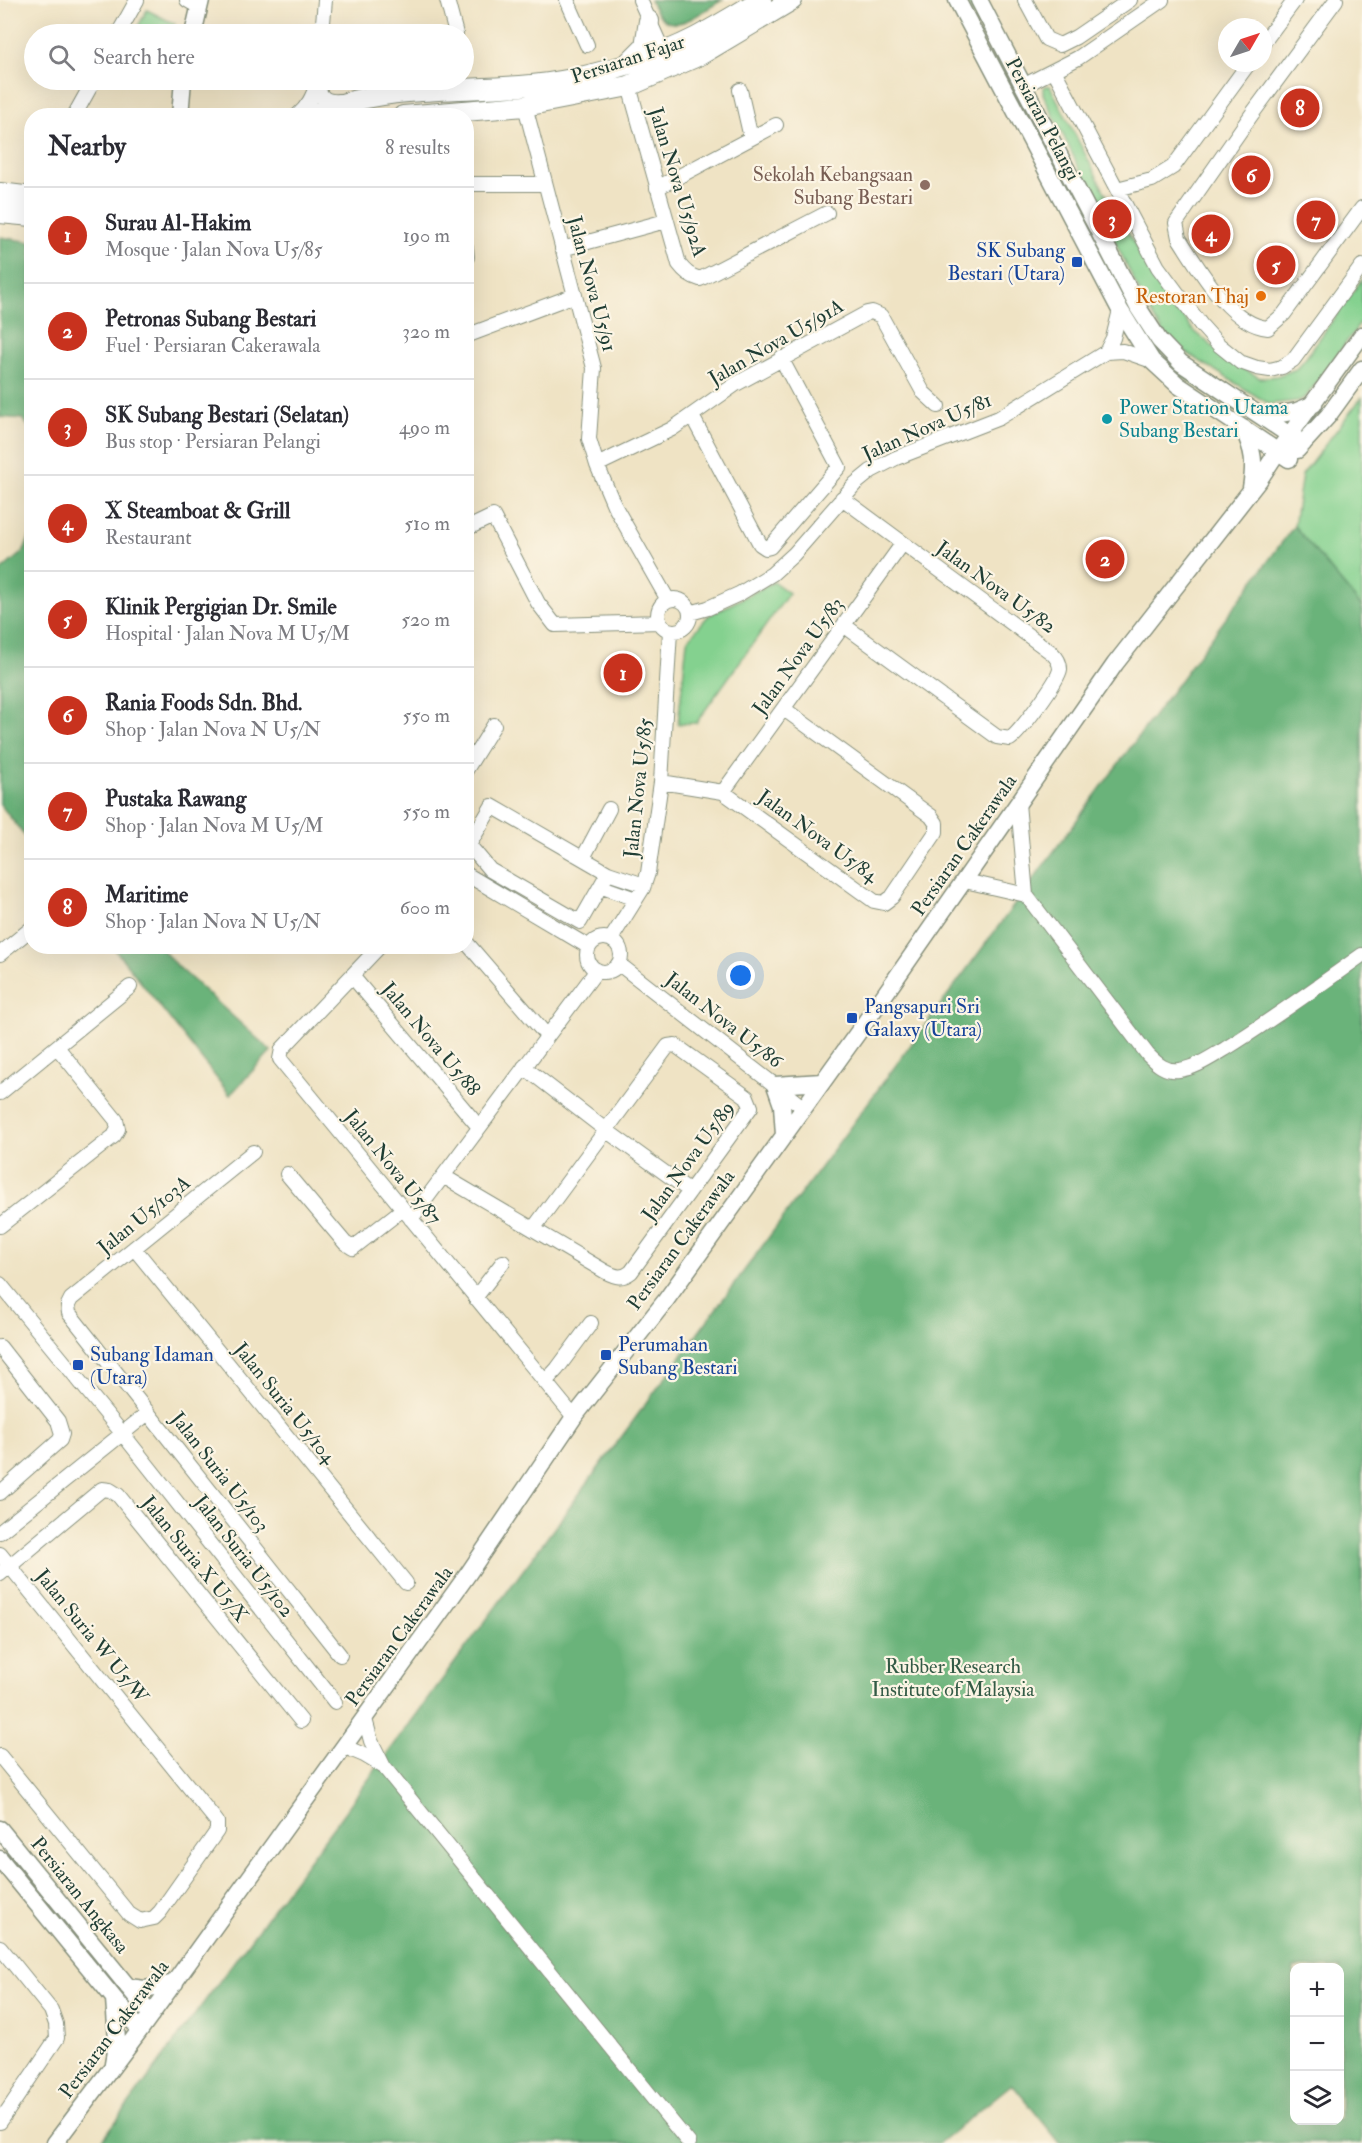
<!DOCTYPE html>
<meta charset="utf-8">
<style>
body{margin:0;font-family:"IM FELL Double Pica",serif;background:#f7f7f7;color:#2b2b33}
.controls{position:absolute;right:18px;bottom:18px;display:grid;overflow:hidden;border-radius:12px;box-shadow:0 6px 24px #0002}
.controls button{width:54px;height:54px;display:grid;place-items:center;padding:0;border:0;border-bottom:2px solid #e1e1e2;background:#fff;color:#2b2b33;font:30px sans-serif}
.compass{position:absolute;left:1218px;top:18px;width:54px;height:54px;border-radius:50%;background:#fff;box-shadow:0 6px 24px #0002;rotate:51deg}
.you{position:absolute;left:741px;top:976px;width:21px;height:21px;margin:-15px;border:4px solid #fff;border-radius:50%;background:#1a73e8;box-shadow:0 0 0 9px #1a73e833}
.badge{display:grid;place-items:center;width:39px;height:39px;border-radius:50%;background:#c8321e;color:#fff;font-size:20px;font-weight:700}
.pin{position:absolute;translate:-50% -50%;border:3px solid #fff;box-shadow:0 2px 6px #0006}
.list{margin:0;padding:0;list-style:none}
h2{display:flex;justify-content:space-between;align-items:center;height:78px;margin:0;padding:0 24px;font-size:26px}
h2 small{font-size:20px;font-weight:400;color:#7c7c81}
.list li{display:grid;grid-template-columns:39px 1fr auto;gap:18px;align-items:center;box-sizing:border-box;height:96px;padding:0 24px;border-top:2px solid #e1e1e2}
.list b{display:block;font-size:22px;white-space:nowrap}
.list p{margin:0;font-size:20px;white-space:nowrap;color:#7c7c81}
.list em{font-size:20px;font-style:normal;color:#7c7c81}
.icon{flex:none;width:33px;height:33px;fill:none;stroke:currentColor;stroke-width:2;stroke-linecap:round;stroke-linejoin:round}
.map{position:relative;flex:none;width:1362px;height:2143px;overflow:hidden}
.search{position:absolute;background:#fff;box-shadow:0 6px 24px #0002;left:24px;top:24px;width:450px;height:66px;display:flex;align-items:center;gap:15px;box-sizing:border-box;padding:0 21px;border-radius:33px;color:#7c7c81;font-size:22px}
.panel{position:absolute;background:#fff;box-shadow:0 6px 24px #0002;left:24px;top:108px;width:450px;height:846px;border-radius:24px}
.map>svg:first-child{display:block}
.green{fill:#84d18f;stroke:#528762;stroke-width:1.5}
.forest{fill:#6bb37a;stroke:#457857;stroke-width:1.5;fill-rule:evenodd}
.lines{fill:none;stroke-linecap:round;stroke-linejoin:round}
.minor-casing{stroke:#87907c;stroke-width:16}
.tertiary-casing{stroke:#87907c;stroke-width:19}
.secondary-casing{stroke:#87907c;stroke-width:22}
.minor{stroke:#fff;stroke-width:14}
.tertiary{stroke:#fff;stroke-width:16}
.secondary{stroke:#fff;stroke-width:20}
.education-dot{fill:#8d6e63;stroke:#fcf5e5;stroke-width:2}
.transit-dot{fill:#1a4fb4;stroke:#fcf5e5;stroke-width:2}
.food-dot{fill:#e8710a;stroke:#fcf5e5;stroke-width:2}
.culture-dot{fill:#0f9aa8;stroke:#fcf5e5;stroke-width:2}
.labels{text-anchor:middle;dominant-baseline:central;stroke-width:4.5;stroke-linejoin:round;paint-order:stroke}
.street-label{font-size:20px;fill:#1f3d34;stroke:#fcf5e5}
.education-label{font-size:20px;fill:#785e54;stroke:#fcf5e5;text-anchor:end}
.transit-label{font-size:20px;fill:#164399;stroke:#fcf5e5;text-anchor:start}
.food-label{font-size:20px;fill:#c56008;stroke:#fcf5e5;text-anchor:end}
.culture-label{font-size:20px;fill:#0d838f;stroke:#fcf5e5;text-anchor:start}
.park-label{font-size:20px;fill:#335b46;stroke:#fcf5e5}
</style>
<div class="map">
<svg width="1362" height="2143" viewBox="0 0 1362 2143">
<rect width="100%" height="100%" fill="#fcf5e5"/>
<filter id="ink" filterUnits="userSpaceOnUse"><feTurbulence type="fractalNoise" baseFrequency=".0167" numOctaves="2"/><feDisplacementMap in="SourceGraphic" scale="12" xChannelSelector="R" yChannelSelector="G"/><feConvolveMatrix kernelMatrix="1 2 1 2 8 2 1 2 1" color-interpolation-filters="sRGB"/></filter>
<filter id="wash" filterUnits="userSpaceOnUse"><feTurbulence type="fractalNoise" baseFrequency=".008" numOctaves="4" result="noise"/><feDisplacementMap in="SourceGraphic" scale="24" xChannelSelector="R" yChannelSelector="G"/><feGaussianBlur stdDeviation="1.35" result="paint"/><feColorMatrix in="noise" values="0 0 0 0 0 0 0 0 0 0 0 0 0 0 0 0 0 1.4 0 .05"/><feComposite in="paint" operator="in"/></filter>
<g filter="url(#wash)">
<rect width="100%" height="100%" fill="#efe3c4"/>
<!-- green -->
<path class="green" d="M 966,0 L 971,0 L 1118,285 L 1114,287 Z
M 147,10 L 175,24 L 169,34 L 134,34 Z
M 1046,86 L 1050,86 L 1110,202 L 1150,270 L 1192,329 L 1230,361 L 1260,378 L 1277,376 L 1296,369 L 1305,359 L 1362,279 L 1362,321 L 1306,397 L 1298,401 L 1269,404 L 1169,342 L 1146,305 L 1043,94 L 1043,88 Z
M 1122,292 L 1146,335 L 1159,352 L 1174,368 L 1276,435 L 1275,436 L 1172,370 L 1156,355 L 1118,294 Z
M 1362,397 L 1362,607 L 1294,526 L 1302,475 Z
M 774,582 L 789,593 L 696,723 L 678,724 L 687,641 L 708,616 Z"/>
<!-- forest -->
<path class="forest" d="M 650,0 L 722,0 C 694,16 667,43 650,0 Z
M 0,237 L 31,242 L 31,430 L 23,419 L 0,417 Z
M 1294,526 L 1362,607 L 1362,2143 L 1060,2143 L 1012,2084 L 939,2143 L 100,2143 ZM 1294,1968 L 1340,1968 L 1340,2120 L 1294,2120 Z
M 31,534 L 31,844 L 0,804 L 0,571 L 24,551 Z
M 113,947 L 160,947 L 173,962 L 271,1051 L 230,1095 Z"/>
</g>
<g filter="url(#ink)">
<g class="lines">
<defs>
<path id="minor" d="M 187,0 L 199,7
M 447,0 L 456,34
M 567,0 L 587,45
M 640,0 L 666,58
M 1025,0 L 1046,39 L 1060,45 L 1076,37 L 1130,0
M 1336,0 L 1252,114 L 1176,223 L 1179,238 C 1198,267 1230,325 1268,328 L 1284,314 L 1362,208
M 118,34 L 137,0
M 322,34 L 325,0
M 1263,43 L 1295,0
M 1055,72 L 1158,267 L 1201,325 L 1219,345 L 1240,362 L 1257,368 L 1270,370 L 1282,367 L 1293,360 L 1362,266
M 317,84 C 320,98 326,102 340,101
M 629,86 L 679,264 C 685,272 690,276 700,279 L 827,213
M 1023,86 L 1078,58 L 1162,0
M 740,90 L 751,138
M 525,106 L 594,368 L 589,439 L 597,465 L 614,505 L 668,600
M 74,116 L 94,80
M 297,116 C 308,106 313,97 317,83
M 466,184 L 545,184
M 657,188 L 776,125
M 1117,189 L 1152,180 L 1173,167 L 1249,63
M 466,248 L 467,257
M 562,249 L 666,221
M 466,336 L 575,295
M 1106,352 L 1113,338 L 1120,310
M 692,416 L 760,544 L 766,548 L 770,547 L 839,467 L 781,358
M 597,465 L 672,429 L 736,384 L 867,313 L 872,312 L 881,316 L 923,392 L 938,406
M 842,498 L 1052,653 C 1057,658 1060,662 1060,669 C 1059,680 1020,732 1010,739 L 997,737 L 845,626
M 466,529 L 493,516 L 538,603 L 555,625 L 660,622
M658 615a16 16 0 1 1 32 0a16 16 0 1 1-32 0Z
M 690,613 L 708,608 L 739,594 L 772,574 L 794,554 L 855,484 L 871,471 L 896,458 L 999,418 L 1106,352 L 1123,351 L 1152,361
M 466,770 L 494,725
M 661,782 L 723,792 L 874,901 L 884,903 L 892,897 L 936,832 L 936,823 L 931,816 L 784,709
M 723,792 L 903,543
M 466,801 L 466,811
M 1018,803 L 1026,895 L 1148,1055 C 1157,1064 1166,1072 1179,1070 C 1196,1068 1211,1057 1225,1049 C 1272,1020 1317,987 1362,955
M 583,858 L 609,809
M 608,873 L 580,922 L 490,870 L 469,845 L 492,806 L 608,873 L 644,885
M 466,874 L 589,947
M 965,881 L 1026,895
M 602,887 L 636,899
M587 955a17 17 0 1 1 34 0a17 17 0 1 1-34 0Z
M 611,939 L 643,888 L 648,873 L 661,782 L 670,631
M 466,942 L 547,1036
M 380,946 L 282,1049 L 280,1059 L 574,1417
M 0,954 L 32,928
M 619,964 L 804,1108
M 352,976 L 479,1127
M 524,1067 L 607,1131 L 690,1191
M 0,1093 L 130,987
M 253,1152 L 71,1299 L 68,1305 L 69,1313 L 340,1655
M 287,1174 L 345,1243 L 353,1248 L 403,1209
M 443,1176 L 606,1272 C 616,1277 622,1279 631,1272 L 751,1107 L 747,1097 L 675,1045 L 668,1046 L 533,1229
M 411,1219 L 597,970
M 0,1226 L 114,1136 L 118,1129 L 116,1120 L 57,1047
M 134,1248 L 406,1583
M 0,1284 L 122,1433 L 335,1702
M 475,1298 L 503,1262
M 0,1347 L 58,1421 L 62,1434 L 60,1440 L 0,1493
M 545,1382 L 557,1369 L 591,1323
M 0,1532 L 148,1413
M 0,1554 L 214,1818 L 217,1822 L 217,1831 L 160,1912 L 154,1918 L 140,1921 L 129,1914 L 0,1756
M 0,1574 L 102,1489 L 110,1490 L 118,1495 L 301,1721
M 365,1719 L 371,1741 L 384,1767 L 689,2143
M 345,1747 L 364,1755 L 384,1767
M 0,1947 L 51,2010 L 56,2024 L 57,2038 L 0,2122"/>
<path id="tertiary" d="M 957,0 L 1120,310 L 1152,361 L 1178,385 L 1289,459
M 979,0 L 1139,309 L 1159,340 L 1181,363 L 1303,444
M 193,34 L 201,0
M 180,116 L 183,80
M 1266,417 L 1297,411 L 1314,404
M 1243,428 C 1254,452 1255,462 1251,488
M 1297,450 L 1328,416 L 1362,369
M 784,1135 L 782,1105 L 775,1085 L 822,1082
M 0,1829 L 151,2015
M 0,1859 L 140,2030
M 128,1987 L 145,1989 L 175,1983
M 113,2063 L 117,2040 L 114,1999
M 55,2143 L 140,2030 L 468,1574 L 574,1417 L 666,1300 L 862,1027 L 1115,664 L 1259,480 L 1278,451 L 1362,335"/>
<path id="secondary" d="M 629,62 L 645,46 L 649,21
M 310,116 C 324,110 338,104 353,101 C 424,83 500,94 572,79 C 612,70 656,58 693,39 C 716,27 738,13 761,0
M 403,116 L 525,106 L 629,86 L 700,55 L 792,0
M 0,193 L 32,197
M 0,213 L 32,216"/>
</defs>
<!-- minor casing -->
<use href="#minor" class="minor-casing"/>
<!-- tertiary casing -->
<use href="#tertiary" class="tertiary-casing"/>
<!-- secondary casing -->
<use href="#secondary" class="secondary-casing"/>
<!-- minor -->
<use href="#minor" class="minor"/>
<!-- tertiary -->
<use href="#tertiary" class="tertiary"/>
<!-- secondary -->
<use href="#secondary" class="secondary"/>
</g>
</g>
<!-- markers -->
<circle class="education-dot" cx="925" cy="185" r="6"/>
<g class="transit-dot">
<rect x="1071" y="256" width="12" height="12" rx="3"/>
<rect x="846" y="1012" width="12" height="12" rx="3"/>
<rect x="600" y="1349" width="12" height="12" rx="3"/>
<rect x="72" y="1359" width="12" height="12" rx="3"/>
</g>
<circle class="food-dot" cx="1261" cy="296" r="6"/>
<circle class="culture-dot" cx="1107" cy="419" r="6"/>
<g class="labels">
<!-- street labels -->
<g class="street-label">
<text transform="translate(628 59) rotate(-18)">Persiaran Fajar</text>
<text transform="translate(1043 119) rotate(62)">Persiaran Pelangi</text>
<text transform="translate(678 182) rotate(73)">Jalan Nova U5/92A</text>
<text transform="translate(592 284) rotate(75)">Jalan Nova U5/91</text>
<text transform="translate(776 342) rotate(-30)">Jalan Nova U5/91A</text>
<text transform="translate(927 427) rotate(-24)">Jalan Nova U5/81</text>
<text transform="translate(996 587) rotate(36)">Jalan Nova U5/82</text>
<text transform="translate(798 656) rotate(-54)">Jalan Nova U5/83</text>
<text transform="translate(638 788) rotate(-84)">Jalan Nova U5/85</text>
<text transform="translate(818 836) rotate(36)">Jalan Nova U5/84</text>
<text transform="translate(964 845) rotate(-55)">Persiaran Cakerawala</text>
<text transform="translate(724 1020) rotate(38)">Jalan Nova U5/86</text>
<text transform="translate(431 1039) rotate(50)">Jalan Nova U5/88</text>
<text transform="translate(688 1161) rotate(-54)">Jalan Nova U5/89</text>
<text transform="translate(393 1167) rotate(51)">Jalan Nova U5/87</text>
<text transform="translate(144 1215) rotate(-39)">Jalan U5/103A</text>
<text transform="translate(681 1240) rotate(-54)">Persiaran Cakerawala</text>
<text transform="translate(285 1403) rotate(51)">Jalan Suria U5/104</text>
<text transform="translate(220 1472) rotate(52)">Jalan Suria U5/103</text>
<text transform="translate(244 1556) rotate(52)">Jalan Suria U5/102</text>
<text transform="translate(195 1559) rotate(51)">Jalan Suria X U5/X</text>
<text transform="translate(92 1636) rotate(51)">Jalan Suria W U5/W</text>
<text transform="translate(399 1636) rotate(-54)">Persiaran Cakerawala</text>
<text transform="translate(80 1895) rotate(51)">Persiaran Angkasa</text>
<text transform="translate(114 2029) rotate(-53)">Persiaran Cakerawala</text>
</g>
<!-- education labels -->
<g class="education-label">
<text x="913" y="174">Sekolah Kebangsaan<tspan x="913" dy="23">Subang Bestari</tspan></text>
</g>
<!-- transit labels -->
<g class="transit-label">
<text x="1065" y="250" text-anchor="end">SK Subang<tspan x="1065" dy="23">Bestari (Utara)</tspan></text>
<text x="864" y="1006">Pangsapuri Sri<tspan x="864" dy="23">Galaxy (Utara)</tspan></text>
<text x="618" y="1344">Perumahan<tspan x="618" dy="23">Subang Bestari</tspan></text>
<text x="90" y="1354">Subang Idaman<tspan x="90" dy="23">(Utara)</tspan></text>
</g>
<!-- food labels -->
<g class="food-label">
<text x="1249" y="296">Restoran Thaj</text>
</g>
<!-- culture labels -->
<g class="culture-label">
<text x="1119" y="407">Power Station Utama<tspan x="1119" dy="23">Subang Bestari</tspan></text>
</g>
<!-- park labels -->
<g class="park-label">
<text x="953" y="1666">Rubber Research<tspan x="953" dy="23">Institute of Malaysia</tspan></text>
</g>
</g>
</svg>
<div class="controls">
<button>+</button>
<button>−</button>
<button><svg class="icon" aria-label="layers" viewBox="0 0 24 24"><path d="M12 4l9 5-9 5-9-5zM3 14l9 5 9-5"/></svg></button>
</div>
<svg class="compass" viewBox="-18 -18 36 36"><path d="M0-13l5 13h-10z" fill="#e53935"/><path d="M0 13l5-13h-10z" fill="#7c7c81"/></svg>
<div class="you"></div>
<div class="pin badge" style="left:623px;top:673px">1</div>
<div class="pin badge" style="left:1105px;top:559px">2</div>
<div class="pin badge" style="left:1112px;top:219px">3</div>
<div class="pin badge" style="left:1211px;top:234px">4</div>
<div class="pin badge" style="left:1276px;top:265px">5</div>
<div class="pin badge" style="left:1251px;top:175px">6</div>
<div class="pin badge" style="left:1316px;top:220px">7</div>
<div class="pin badge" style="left:1300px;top:108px">8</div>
<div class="search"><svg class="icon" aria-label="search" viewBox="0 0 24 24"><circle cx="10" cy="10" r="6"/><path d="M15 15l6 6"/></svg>Search here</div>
<section class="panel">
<h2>Nearby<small>8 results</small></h2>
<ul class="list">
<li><span class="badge">1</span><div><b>Surau Al-Hakim</b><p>Mosque · Jalan Nova U5/85</p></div><em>190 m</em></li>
<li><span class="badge">2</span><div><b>Petronas Subang Bestari</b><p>Fuel · Persiaran Cakerawala</p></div><em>320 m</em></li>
<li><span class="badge">3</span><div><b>SK Subang Bestari (Selatan)</b><p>Bus stop · Persiaran Pelangi</p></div><em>490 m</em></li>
<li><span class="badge">4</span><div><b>X Steamboat &amp; Grill</b><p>Restaurant</p></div><em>510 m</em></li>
<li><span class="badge">5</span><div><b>Klinik Pergigian Dr. Smile</b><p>Hospital · Jalan Nova M U5/M</p></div><em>520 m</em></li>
<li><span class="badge">6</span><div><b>Rania Foods Sdn. Bhd.</b><p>Shop · Jalan Nova N U5/N</p></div><em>550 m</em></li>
<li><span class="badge">7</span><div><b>Pustaka Rawang</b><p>Shop · Jalan Nova M U5/M</p></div><em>550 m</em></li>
<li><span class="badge">8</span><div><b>Maritime</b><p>Shop · Jalan Nova N U5/N</p></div><em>600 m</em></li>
</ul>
</section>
</div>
